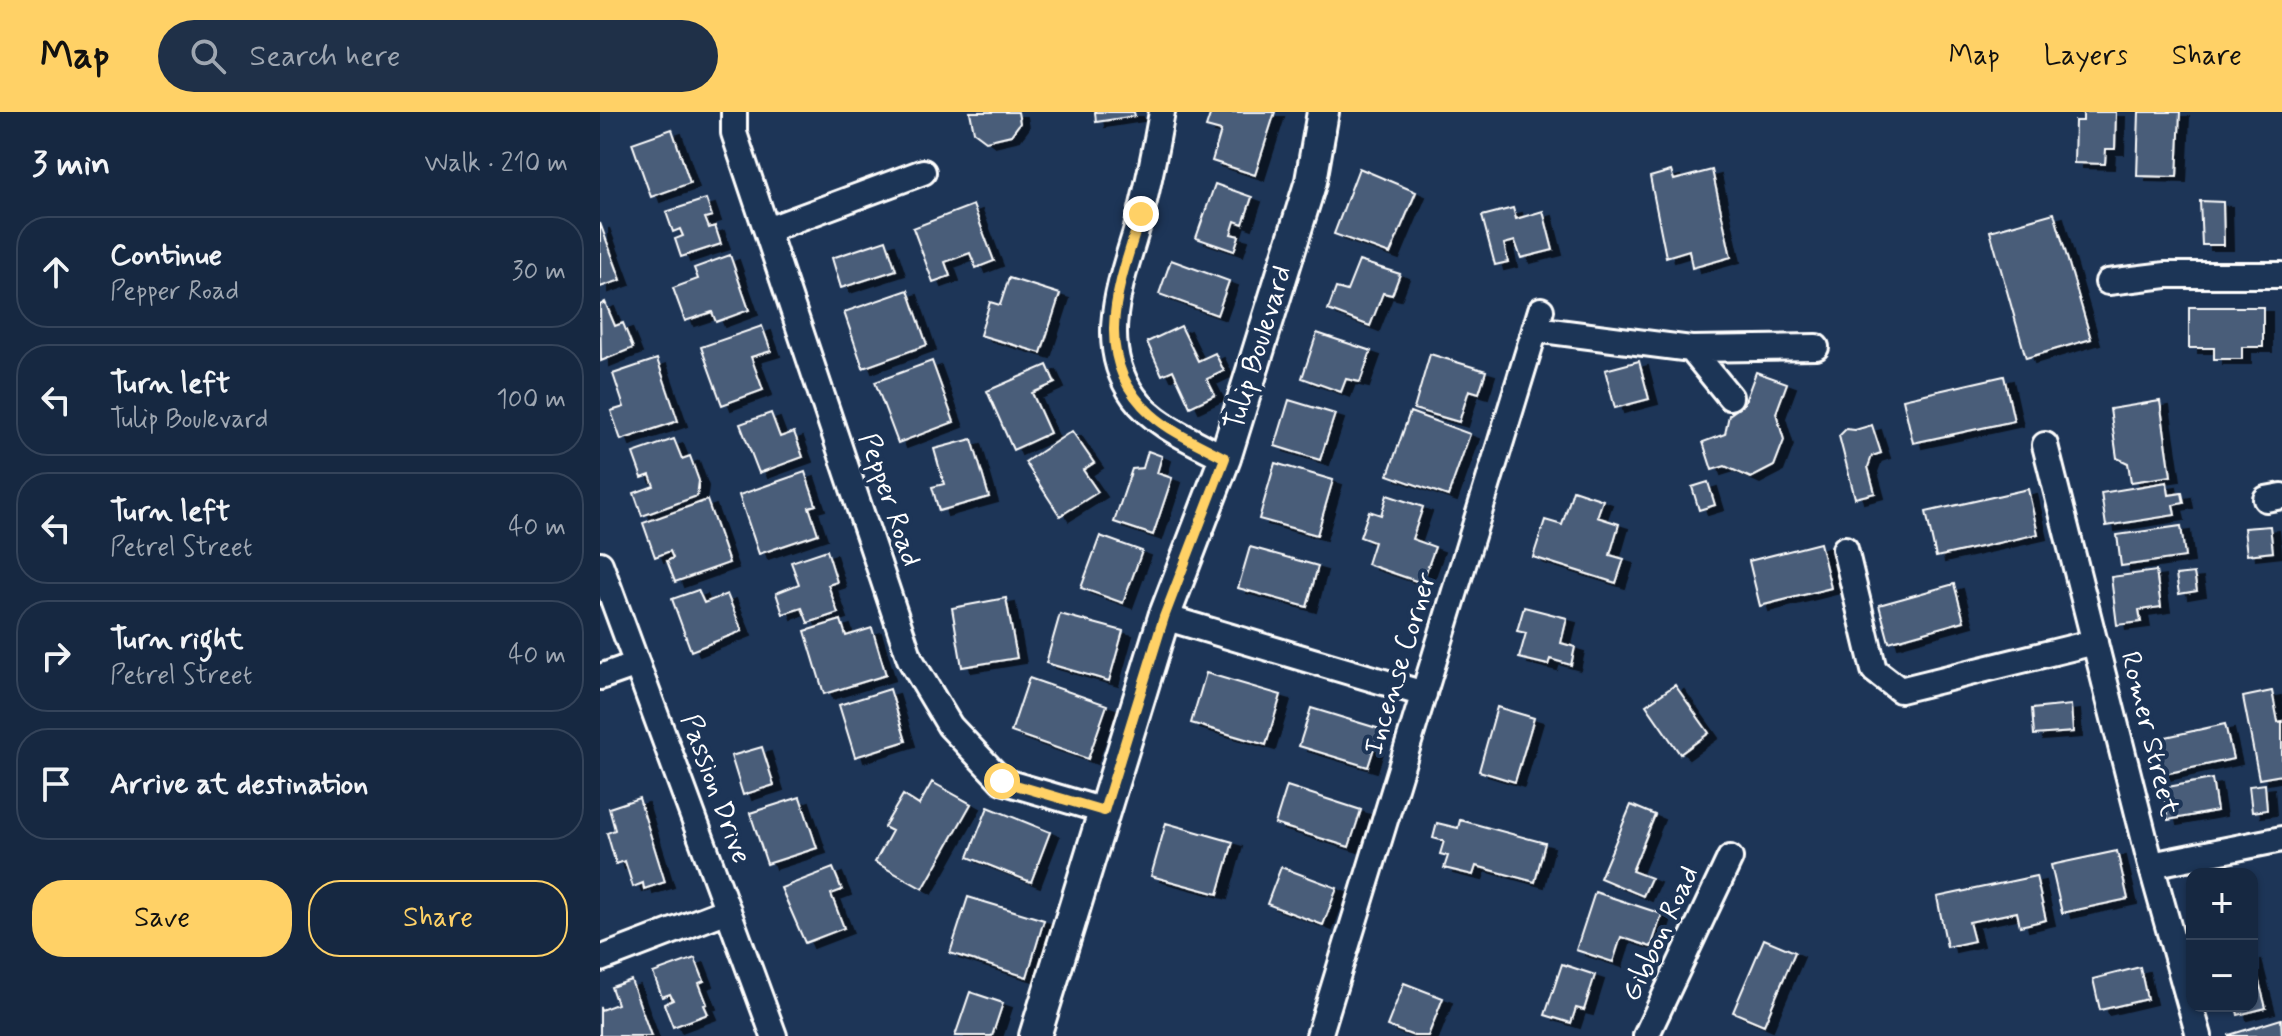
<!DOCTYPE html>
<meta charset="utf-8">
<style>
body{margin:0;font-family:Mynerve,sans-serif;background:#1f3048;color:#f1f3f6}
.controls{position:absolute;right:24px;bottom:24px;display:grid;overflow:hidden;border-radius:16px;box-shadow:0 2px 6px #0004}
.controls button{width:72px;height:72px;display:grid;place-items:center;padding:0;border:0;border-bottom:2px solid #35445a;background:#162841;color:#f1f3f6;font:40px sans-serif}
.stop{position:absolute;width:24px;height:24px;margin:-18px;border:6px solid #ffd166;border-radius:50%;background:#fff}
.stop.end{background:#ffd166;border-color:#fff;box-shadow:0 2px 8px #0008}
.list{margin:0;padding:0;list-style:none}
h2{display:flex;justify-content:space-between;align-items:center;height:104px;margin:0;padding:0 32px;font-size:34px}
h2 small{font-size:26px;font-weight:400;color:#9ea6b1}
.list li{display:grid;grid-template-columns:52px 1fr auto;gap:24px;align-items:center;box-sizing:border-box;height:112px;margin:0 16px 16px;padding:0 16px;border:2px solid #35445a;border-radius:32px}
.list b{display:block;font-size:30px;white-space:nowrap}
.list p{margin:0;font-size:26px;white-space:nowrap;color:#9ea6b1}
.list em{font-size:26px;font-style:normal;color:#9ea6b1}
.actions{display:flex;gap:16px;padding:24px 32px}
.actions a{flex:1;padding:18px 0;border:2px solid #ffd166;border-radius:32px;text-align:center;font-size:28px;color:#ffd166}
.actions .main{background:#ffd166;color:#111}
.icon{flex:none;width:44px;height:44px;fill:none;stroke:currentColor;stroke-width:2;stroke-linecap:round;stroke-linejoin:round}
.map{position:relative;flex:none;width:1682px;height:924px;overflow:hidden}
header{display:flex;align-items:center;gap:48px;box-sizing:border-box;height:112px;padding:0 40px;background:#ffd166;color:#111}
header strong{font-size:38px}
nav{display:flex;gap:44px;margin-inline-start:auto;font-size:28px}
.search{width:560px;height:72px;background:#1f3048;display:flex;align-items:center;gap:20px;box-sizing:border-box;padding:0 28px;border-radius:44px;color:#9ea6b1;font-size:30px}
main{display:flex}
aside{flex:1;background:#162841}
.map>svg:first-child{display:block}
.building{fill:#4a5d79;stroke:#fff;stroke-width:2;filter:url(#shadow)}
.lines{fill:none;stroke-linecap:round;stroke-linejoin:round}
.minor-casing{stroke:#fff;stroke-width:30}
.tertiary-casing{stroke:#fff;stroke-width:36}
.minor{stroke:#1d3557;stroke-width:24}
.tertiary{stroke:#1d3557;stroke-width:30}
.route{stroke:#ffd166;stroke-width:10}
.labels{text-anchor:middle;dominant-baseline:central;stroke-width:8;stroke-linejoin:round;paint-order:stroke}
.street-label{font-size:28px;fill:#fff;stroke:#1d3557}
</style>
<header>
<strong>Map</strong>
<div class="search"><svg class="icon" aria-label="search" viewBox="0 0 24 24"><circle cx="10" cy="10" r="6"/><path d="M15 15l6 6"/></svg>Search here</div>
<nav><a>Map</a><a>Layers</a><a>Share</a></nav>
</header>
<main>
<aside>
<h2>3 min<small>Walk · 210 m</small></h2>
<ul class="list">
<li><svg class="icon" aria-label="ahead" viewBox="0 0 24 24"><path d="M12 20V5M6 11l6-6 6 6"/></svg><div><b>Continue</b><p>Pepper Road</p></div><em>30 m</em></li>
<li><svg class="icon" aria-label="left" viewBox="0 0 24 24"><path d="M17 20v-9H6M10 6l-5 5 5 5"/></svg><div><b>Turn left</b><p>Tulip Boulevard</p></div><em>100 m</em></li>
<li><svg class="icon" aria-label="left" viewBox="0 0 24 24"><path d="M17 20v-9H6M10 6l-5 5 5 5"/></svg><div><b>Turn left</b><p>Petrel Street</p></div><em>40 m</em></li>
<li><svg class="icon" aria-label="right" viewBox="0 0 24 24"><path d="M7 20v-9h11M14 6l5 5-5 5"/></svg><div><b>Turn right</b><p>Petrel Street</p></div><em>40 m</em></li>
<li><svg class="icon" aria-label="arrive" viewBox="0 0 24 24"><path d="M6 21V4h12l-3 4 3 4H6"/></svg><div><b>Arrive at destination</b></div></li>
</ul>
<div class="actions"><a class="main">Save</a><a>Share</a></div>
</aside>
<div class="map">
<svg width="1682" height="924" viewBox="0 0 1682 924">
<defs>
<filter id="shadow"><feDropShadow dx="9" dy="5" stdDeviation="0" flood-color="#0009"/></filter>
</defs>
<rect width="100%" height="100%" fill="#1d3557"/>
<filter id="ink" filterUnits="userSpaceOnUse"><feTurbulence type="fractalNoise" baseFrequency=".0125" numOctaves="2"/><feDisplacementMap in="SourceGraphic" scale="16" xChannelSelector="R" yChannelSelector="G"/><feConvolveMatrix kernelMatrix="1 2 1 2 8 2 1 2 1" color-interpolation-filters="sRGB"/></filter>
<g filter="url(#ink)">
<!-- building -->
<path class="building" d="M 370,0 L 418,0 L 420,11 L 411,23 L 386,29 L 374,20 Z
M 495,0 L 534,0 L 535,4 L 496,10 Z
M 611,0 L 675,0 L 655,63 L 612,49 L 621,19 L 606,15 Z
M 1483,0 L 1516,0 L 1515,37 L 1506,37 L 1505,52 L 1474,51 L 1475,9 L 1483,9 Z
M 1539,0 L 1580,0 L 1577,65 L 1537,64 Z
M 72,17 L 90,71 L 51,85 L 32,31 Z
M 759,56 L 816,80 L 790,142 L 734,122 Z
M 1112,58 L 1131,145 L 1092,156 L 1089,138 L 1066,145 L 1050,65 L 1071,59 L 1074,68 Z
M 615,72 L 652,85 L 643,112 L 635,109 L 631,122 L 639,124 L 634,139 L 596,126 Z
M 106,87 L 112,104 L 105,106 L 109,116 L 115,114 L 121,132 L 81,145 L 75,127 L 83,124 L 80,117 L 73,120 L 66,100 Z
M 1600,89 L 1623,90 L 1624,133 L 1602,133 Z
M 373,93 L 394,149 L 376,156 L 370,141 L 345,150 L 350,164 L 333,170 L 313,116 Z
M 913,96 L 916,107 L 943,99 L 953,138 L 921,146 L 915,129 L 904,132 L 908,150 L 895,153 L 882,104 Z
M 1454,101 L 1491,227 L 1426,246 L 1390,119 Z
M 0,111 L 21,168 L 0,175 Z
M 286,128 L 296,158 L 241,176 L 232,146 Z
M 130,143 L 149,198 L 116,210 L 112,200 L 85,209 L 73,176 L 98,167 L 94,156 Z
M 571,148 L 629,169 L 617,203 L 559,182 Z
M 759,149 L 800,162 L 792,183 L 783,181 L 770,214 L 728,198 L 736,176 L 747,179 Z
M 409,166 L 460,182 L 441,241 L 380,223 L 390,190 L 400,193 Z
M 308,178 L 327,233 L 263,256 L 244,200 Z
M 5,190 L 15,214 L 23,211 L 33,236 L 1,249 L 0,193 Z
M 1589,195 L 1663,195 L 1663,235 L 1642,235 L 1642,247 L 1614,247 L 1614,236 L 1589,236 Z
M 162,214 L 171,239 L 151,245 L 163,278 L 122,293 L 101,235 Z
M 581,214 L 598,249 L 615,241 L 624,259 L 607,267 L 615,283 L 590,295 L 573,258 L 562,263 L 547,230 Z
M 717,221 L 771,239 L 760,270 L 746,267 L 741,280 L 702,266 Z
M 830,242 L 886,259 L 879,281 L 869,278 L 859,310 L 814,297 Z
M 57,247 L 78,309 L 21,328 L 11,299 L 24,295 L 13,262 Z
M 332,249 L 354,310 L 298,331 L 275,270 Z
M 1039,249 L 1049,287 L 1015,296 L 1005,258 Z
M 447,253 L 455,271 L 432,281 L 450,321 L 413,338 L 387,279 Z
M 1156,260 L 1187,271 L 1176,301 L 1184,328 L 1174,354 L 1151,366 L 1125,354 L 1112,358 L 1103,330 L 1125,322 L 1129,303 L 1144,292 Z
M 1404,264 L 1414,309 L 1313,331 L 1303,287 Z
M 689,288 L 735,302 L 720,348 L 675,334 Z
M 1560,289 L 1571,364 L 1531,370 L 1528,351 L 1517,346 L 1510,297 Z
M 810,300 L 870,322 L 848,384 L 788,363 Z
M 171,301 L 180,325 L 194,320 L 203,345 L 159,361 L 140,312 Z
M 1272,313 L 1281,341 L 1272,344 L 1268,355 L 1275,381 L 1255,386 L 1239,324 L 1246,317 L 1255,318 Z
M 472,319 L 494,351 L 483,358 L 498,380 L 460,404 L 425,350 Z
M 74,327 L 82,347 L 90,344 L 99,369 L 97,384 L 42,404 L 34,381 L 54,374 L 50,363 L 42,366 L 33,341 Z
M 372,327 L 389,385 L 339,399 L 332,375 L 344,372 L 334,337 Z
M 548,339 L 562,344 L 557,361 L 572,366 L 553,423 L 514,410 L 532,357 L 543,356 Z
M 675,351 L 733,368 L 717,423 L 659,407 Z
M 205,360 L 216,393 L 209,395 L 218,422 L 159,442 L 139,383 Z
M 1108,370 L 1115,393 L 1099,398 L 1092,375 Z
M 1567,370 L 1569,383 L 1582,381 L 1584,391 L 1573,393 L 1575,403 L 1506,414 L 1501,381 Z
M 1428,377 L 1438,422 L 1336,445 L 1326,400 Z
M 973,378 L 1003,388 L 997,405 L 1019,412 L 1010,443 L 1024,447 L 1016,471 L 933,445 L 945,408 L 962,413 Z
M 787,383 L 823,395 L 812,427 L 835,435 L 822,471 L 767,452 L 774,430 L 760,425 L 769,399 L 781,403 Z
M 107,388 L 129,451 L 75,470 L 67,449 L 73,446 L 70,439 L 55,445 L 43,411 Z
M 1581,414 L 1585,445 L 1521,454 L 1517,423 Z
M 1670,414 L 1673,440 L 1647,443 L 1644,416 Z
M 500,424 L 542,439 L 523,491 L 481,476 Z
M 1220,431 L 1231,476 L 1160,494 L 1149,449 Z
M 650,435 L 718,454 L 707,495 L 638,476 Z
M 227,438 L 237,470 L 228,473 L 238,501 L 208,511 L 202,496 L 183,502 L 176,481 L 199,472 L 191,450 Z
M 1556,459 L 1561,495 L 1539,498 L 1541,510 L 1517,513 L 1511,465 Z
M 1594,461 L 1597,479 L 1579,482 L 1576,463 Z
M 1354,472 L 1364,509 L 1289,530 L 1279,493 Z
M 98,478 L 104,491 L 127,482 L 142,519 L 91,539 L 72,487 Z
M 406,486 L 417,546 L 362,555 L 352,496 Z
M 924,495 L 967,506 L 961,531 L 975,535 L 971,553 L 950,547 L 948,553 L 919,546 L 926,521 L 917,519 Z
M 460,502 L 523,519 L 509,569 L 446,551 Z
M 241,508 L 246,524 L 272,516 L 286,563 L 224,582 L 205,519 Z
M 606,561 L 681,583 L 666,633 L 591,611 Z
M 429,566 L 507,593 L 488,647 L 411,620 Z
M 1075,573 L 1109,621 L 1080,642 L 1046,593 Z
M 290,577 L 306,629 L 255,645 L 239,593 Z
M 1672,579 L 1678,610 L 1682,609 L 1682,663 L 1659,667 L 1643,585 Z
M 1471,593 L 1473,620 L 1434,623 L 1432,597 Z
M 897,595 L 934,606 L 915,670 L 879,659 Z
M 711,596 L 780,617 L 768,655 L 699,634 Z
M 1625,612 L 1633,647 L 1560,663 L 1552,628 Z
M 162,635 L 174,673 L 143,683 L 131,644 Z
M 1612,667 L 1617,699 L 1568,708 L 1562,676 Z
M 332,670 L 371,692 L 323,777 L 275,750 L 292,719 L 284,715 L 303,683 L 319,693 Z
M 1665,672 L 1667,698 L 1652,700 L 1649,674 Z
M 687,674 L 761,698 L 749,735 L 675,712 Z
M 200,685 L 217,736 L 167,752 L 150,701 Z
M 39,686 L 65,770 L 44,777 L 43,771 L 33,775 L 25,749 L 16,752 L 7,721 L 15,718 L 9,696 Z
M 1031,693 L 1055,703 L 1032,759 L 1051,766 L 1043,784 L 1000,766 Z
M 388,695 L 450,720 L 431,770 L 368,745 Z
M 860,708 L 945,731 L 935,770 L 876,754 L 873,763 L 844,756 L 848,744 L 840,742 L 844,729 L 833,726 L 837,711 L 858,716 Z
M 566,711 L 633,730 L 618,782 L 551,764 Z
M 1517,739 L 1528,787 L 1462,801 L 1451,753 Z
M 681,755 L 737,776 L 723,813 L 667,792 Z
M 233,756 L 242,778 L 231,782 L 244,816 L 205,831 L 181,776 Z
M 1436,764 L 1446,808 L 1420,814 L 1417,800 L 1369,810 L 1374,829 L 1347,835 L 1337,785 Z
M 995,780 L 1062,802 L 1051,835 L 1021,825 L 1013,850 L 976,838 Z
M 368,785 L 444,808 L 427,865 L 350,841 Z
M 1164,827 L 1195,840 L 1164,913 L 1133,900 Z
M 1652,843 L 1666,896 L 1638,903 L 1636,894 L 1652,894 Z
M 95,846 L 104,869 L 99,871 L 107,892 L 104,893 L 108,902 L 73,915 L 64,892 L 73,888 L 70,882 L 62,885 L 53,861 Z
M 962,852 L 995,863 L 984,898 L 976,896 L 971,911 L 945,903 Z
M 1540,855 L 1547,887 L 1500,898 L 1493,867 Z
M 31,868 L 51,924 L 0,924 L 0,895 L 1,898 L 17,892 L 11,875 Z
M 804,871 L 843,886 L 828,924 L 814,924 L 787,914 Z
M 370,880 L 403,891 L 392,924 L 355,924 Z
M 1681,907 L 1682,924 L 1629,924 L 1629,923 Z"/>
<g class="lines">
<defs>
<path id="minor" d="M 134,0 L 134,21 L 310,547 L 350,614 L 402,669 L 504,699
M 562,0 C 556,34 549,69 541,102 C 525,162 493,228 534,285 C 555,314 594,329 625,346
M 167,118 L 323,60
M 1508,170 L 1566,163 L 1682,163
M 935,217 L 1091,237 L 1216,235
M 1091,237 L 1130,285
M 1445,333 L 1551,753 L 1599,924
M 1666,387 L 1682,384
M 1245,437 L 1274,558 L 1300,578 L 1495,530
M 0,452 L 174,924
M 564,505 L 824,582
M 0,565 L 37,552
M 1551,753 L 1682,727
M 0,847 L 128,798
M 719,924 L 941,198
M 1046,924 L 1130,746"/>
<path id="tertiary" d="M 435,924 L 564,505 L 625,346 L 711,69 L 723,0"/>
</defs>
<!-- minor casing -->
<use href="#minor" class="minor-casing"/>
<!-- tertiary casing -->
<use href="#tertiary" class="tertiary-casing"/>
<!-- minor -->
<use href="#minor" class="minor"/>
<!-- tertiary -->
<use href="#tertiary" class="tertiary"/>
</g>
</g>
<g class="lines" filter="url(#ink)">
<!-- route -->
<path class="route" d="M 402,669 L 504,699 L 564,505 L 625,346 C 601,333 572,321 551,302 C 488,246 520,170 541,102"/>
</g>
<g class="labels">
<!-- street labels -->
<g class="street-label">
<text transform="translate(659 236) rotate(-73)">Tulip Boulevard</text>
<text transform="translate(289 388) rotate(71)">Pepper Road</text>
<text transform="translate(801 552) rotate(-73)">Incense Corner</text>
<text transform="translate(1549 622) rotate(76)">Romer Street</text>
<text transform="translate(115 677) rotate(70)">Passion Drive</text>
<text transform="translate(1061 822) rotate(-65)">Gibbon Road</text>
</g>
</g>
</svg>
<div class="controls">
<button>+</button>
<button>−</button>
</div>
<div class="stop" style="left:402px;top:669px"></div>
<div class="stop end" style="left:541px;top:102px"></div>
</div>
</main>
